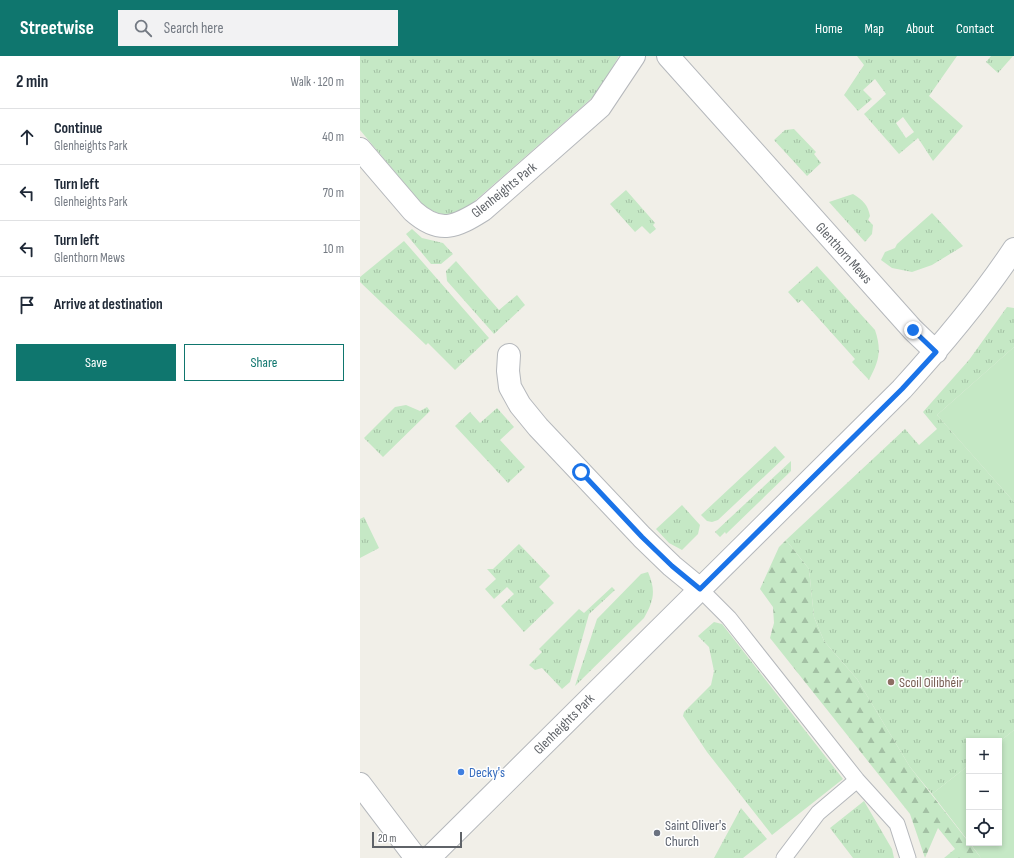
<!DOCTYPE html>
<meta charset="utf-8">
<style>
body{margin:0;font-family:"Sofia Sans Condensed",sans-serif;background:#f2f2f3;color:#1f2937}
.controls{position:absolute;right:12px;bottom:12px;display:grid;overflow:hidden;border-radius:0px;box-shadow:0 2px 6px #0003}
.controls button{width:36px;height:36px;display:grid;place-items:center;padding:0;border:0;border-bottom:1px solid #e0e1e3;background:#fff;color:#1f2937;font:20px sans-serif}
.scale{position:absolute;left:12px;bottom:10px;width:90px;box-sizing:border-box;padding-left:4px;border:2px solid #5f6368;border-top:0;font-size:11px;line-height:14px;white-space:nowrap;color:#5f6368;-webkit-text-stroke:3px #fff;paint-order:stroke}
.stop{position:absolute;width:12px;height:12px;margin:-9px;border:3px solid #1a73e8;border-radius:50%;background:#fff}
.stop.end{background:#1a73e8;border-color:#fff;box-shadow:0 1px 4px #0008}
.list{margin:0;padding:0;list-style:none}
h2{display:flex;justify-content:space-between;align-items:center;height:52px;margin:0;padding:0 16px;font-size:17px}
h2 small{font-size:13px;font-weight:400;color:#747a83}
.list li{display:grid;grid-template-columns:26px 1fr auto;gap:12px;align-items:center;box-sizing:border-box;height:56px;padding:0 16px;border-top:1px solid #e0e1e3}
.list b{display:block;font-size:15px;white-space:nowrap}
.list p{margin:0;font-size:13px;white-space:nowrap;color:#747a83}
.list em{font-size:13px;font-style:normal;color:#747a83}
.actions{display:flex;gap:8px;padding:12px 16px}
.actions a{flex:1;padding:9px 0;border:1px solid #0f766e;border-radius:0px;text-align:center;font-size:14px;color:#0f766e}
.actions .main{background:#0f766e;color:#fff}
.icon{flex:none;width:22px;height:22px;fill:none;stroke:currentColor;stroke-width:2;stroke-linecap:round;stroke-linejoin:round}
.map{position:relative;flex:none;width:654px;height:802px;overflow:hidden}
header{display:flex;align-items:center;gap:24px;box-sizing:border-box;height:56px;padding:0 20px;background:#0f766e;color:#fff}
header strong{font-size:19px}
nav{display:flex;gap:22px;margin-inline-start:auto;font-size:14px}
.search{width:280px;height:36px;background:#f2f2f3;display:flex;align-items:center;gap:10px;box-sizing:border-box;padding:0 14px;border-radius:0px;color:#747a83;font-size:15px}
main{display:flex}
aside{flex:1;background:#fff}
.map>svg:first-child{display:block}
.grass{fill:url(#grass-tufts);fill-rule:evenodd}
.forest{fill:url(#forest-firs)}
.park{fill:#c5e8c5}
.lines{fill:none;stroke-linecap:round;stroke-linejoin:round}
.service-casing{stroke:#b5b8bc;stroke-width:17}
.minor-casing{stroke:#b5b8bc;stroke-width:24}
.tertiary-casing{stroke:#b5b8bc;stroke-width:24}
.service{stroke:#fff;stroke-width:15}
.minor{stroke:#fff;stroke-width:22}
.tertiary{stroke:#fff;stroke-width:22}
.route{stroke:#1a73e8;stroke-width:5}
.education-dot{fill:#8d6e63;stroke:#fff;stroke-width:1.5}
.shop-dot{fill:#3f7fe0;stroke:#fff;stroke-width:1.5}
.worship-dot{fill:#6b7280;stroke:#fff;stroke-width:1.5}
.labels{text-anchor:middle;dominant-baseline:central;stroke-width:3;stroke-linejoin:round;paint-order:stroke}
.street-label{font-size:14px;fill:#5f6368;stroke:#fff}
.education-label{font-size:14px;fill:#785e54;stroke:#fff;text-anchor:start}
.shop-label{font-size:14px;fill:#366cbe;stroke:#fff;text-anchor:start}
.worship-label{font-size:14px;fill:#5b616d;stroke:#fff;text-anchor:start}
</style>
<header>
<strong>Streetwise</strong>
<div class="search"><svg class="icon" aria-label="search" viewBox="0 0 24 24"><circle cx="10" cy="10" r="6"/><path d="M15 15l6 6"/></svg>Search here</div>
<nav><a>Home</a><a>Map</a><a>About</a><a>Contact</a></nav>
</header>
<main>
<aside>
<h2>2 min<small>Walk · 120 m</small></h2>
<ul class="list">
<li><svg class="icon" aria-label="ahead" viewBox="0 0 24 24"><path d="M12 20V5M6 11l6-6 6 6"/></svg><div><b>Continue</b><p>Glenheights Park</p></div><em>40 m</em></li>
<li><svg class="icon" aria-label="left" viewBox="0 0 24 24"><path d="M17 20v-9H6M10 6l-5 5 5 5"/></svg><div><b>Turn left</b><p>Glenheights Park</p></div><em>70 m</em></li>
<li><svg class="icon" aria-label="left" viewBox="0 0 24 24"><path d="M17 20v-9H6M10 6l-5 5 5 5"/></svg><div><b>Turn left</b><p>Glenthorn Mews</p></div><em>10 m</em></li>
<li><svg class="icon" aria-label="arrive" viewBox="0 0 24 24"><path d="M6 21V4h12l-3 4 3 4H6"/></svg><div><b>Arrive at destination</b></div></li>
</ul>
<div class="actions"><a class="main">Save</a><a>Share</a></div>
</aside>
<div class="map">
<svg width="654" height="802" viewBox="0 0 654 802">
<defs>
<pattern id="grass-tufts" width="24" height="20" patternUnits="userSpaceOnUse"><rect width="24" height="20" fill="#c5e8c5"/><path d="M3 7l-1-3M5 7V3M7 7l1-3M15 17l-1-3M17 17v-4M19 17l1-3" fill="none" stroke="#a3c0a4"/></pattern>
<pattern id="forest-firs" width="22" height="20" patternUnits="userSpaceOnUse"><rect width="22" height="20" fill="#c5e8c5"/><path d="M5 1l3.5 6h-7zM16 11l3.5 6h-7z" fill="#a3c0a4"/></pattern>
</defs>
<rect width="100%" height="100%" fill="#f1efe8"/>
<!-- grass -->
<path class="grass" d="M 0,0 L 259,0 L 238,36 L 224,49 L 109,150 C 89,162 78,161 60,146 L 0,74 Z
M 497,0 L 597,0 L 569,40 L 603,70 L 573,105 L 558,82 L 539,98 L 504,58 L 526,38 L 515,23 L 503,34 L 512,43 L 498,55 L 484,39 L 504,9 ZM 543,61 L 554,76 L 546,82 L 536,67 Z
M 631,0 L 653,0 L 638,17 L 626,6 Z
M 434,73 L 456,96 L 454,98 L 461,107 L 447,120 L 414,84 L 425,74 Z
M 266,134 L 295,167 L 293,169 L 296,173 L 290,178 L 282,170 L 275,176 L 250,148 Z
M 493,138 C 503,144 508,149 510,160 L 508,164 L 513,169 L 512,178 L 505,186 L 469,146 Z
M 572,157 L 603,190 L 572,209 L 552,216 L 532,212 L 521,204 L 525,196 L 535,192 L 537,188 Z
M 52,173 L 62,182 L 83,187 L 93,198 L 81,208 L 71,208 L 46,178 Z
M 44,185 L 129,282 L 95,314 L 68,287 L 66,289 L 0,226 L 0,221 Z
M 96,205 L 139,254 L 157,239 L 165,249 L 134,278 L 87,225 L 86,215 Z
M 457,210 L 515,274 C 522,295 519,305 509,324 L 492,306 L 495,303 L 442,244 L 438,247 L 428,236 Z
M 647,251 L 654,252 L 654,291 L 577,359 L 654,446 L 654,674 L 639,686 L 609,685 L 609,709 L 572,738 L 550,711 L 497,623 L 464,585 L 454,561 L 449,513 L 426,484 L 545,373 L 559,389 L 577,373 L 563,356 L 609,304 Z
M 46,349 L 60,355 L 67,351 L 70,355 L 23,401 L 4,382 L 35,351 Z
M 137,352 L 154,371 L 140,384 L 165,411 L 148,427 L 95,370 L 110,356 L 120,367 Z
M 415,390 L 425,401 L 358,464 L 352,466 L 347,465 L 341,459 Z
M 431,405 L 431,415 L 366,478 L 365,476 L 360,481 L 355,476 Z
M 322,449 L 340,469 L 338,478 L 322,494 L 309,487 L 296,473 Z
M 4,461 L 19,492 L 0,502 L 0,463 Z
M 159,488 L 190,520 L 179,531 L 194,547 L 164,576 L 141,550 L 154,538 L 147,531 L 134,543 L 125,533 L 136,523 L 127,513 L 133,513 Z
M 288,516 C 296,534 294,545 284,562 L 215,630 L 237,563 L 281,518 Z
M 252,531 L 255,534 L 229,558 L 210,626 L 202,633 L 182,612 L 175,614 L 169,609 L 182,596 L 179,593 L 219,553 L 224,557 Z
M 354,566 L 362,568 L 483,723 L 412,779 L 347,696 L 323,660 L 324,656 L 351,629 L 354,615 L 349,591 L 338,580 Z
M 504,745 L 532,793 L 534,802 L 493,802 L 470,772 Z
M 381,752 L 407,783 L 383,802 L 354,802 Z"/>
<!-- forest -->
<path class="forest" d="M 426,484 L 449,513 L 454,561 L 464,585 L 497,623 L 550,711 L 621,802 L 584,802 L 595,793 L 578,772 L 565,802 L 550,758 L 410,582 L 414,567 L 413,551 L 400,533 L 419,491 Z"/>
<!-- park -->
<path class="park" d="M 654,291 L 654,446 L 577,359 Z
M 654,674 L 654,802 L 621,802 L 610,787 L 639,787 L 639,686 Z
M 609,709 L 609,786 L 572,738 Z"/>
<g class="lines">
<defs>
<path id="service" d="M 340,533 L 369,562 L 497,724 L 537,768 L 548,802
M 424,802 L 458,757 L 497,724"/>
<path id="minor" d="M 308,0 L 553,274 L 576,296
M 0,93 L 53,155 C 80,179 96,171 123,154 L 240,51 L 274,0
M 149,299 L 148,315 L 150,331 L 160,349 L 178,371 L 282,481 L 312,510 L 340,533
M 69,802 L 542,333 C 582,289 621,243 654,193"/>
<path id="tertiary" d="M 0,728 L 56,802"/>
</defs>
<!-- service casing -->
<use href="#service" class="service-casing"/>
<!-- minor casing -->
<use href="#minor" class="minor-casing"/>
<!-- tertiary casing -->
<use href="#tertiary" class="tertiary-casing"/>
<!-- service -->
<use href="#service" class="service"/>
<!-- minor -->
<use href="#minor" class="minor"/>
<!-- tertiary -->
<use href="#tertiary" class="tertiary"/>
</g>
<g class="lines">
<!-- route -->
<path class="route" d="M 221,416 L 282,481 L 312,510 L 340,533 L 542,333 L 576,296 L 553,274"/>
</g>
<!-- markers -->
<circle class="education-dot" cx="531" cy="626" r="4"/>
<circle class="shop-dot" cx="101" cy="716" r="4"/>
<circle class="worship-dot" cx="297" cy="777" r="4"/>
<g class="labels">
<!-- street labels -->
<g class="street-label">
<text transform="translate(144 134) rotate(-39)">Glenheights Park</text>
<text transform="translate(484 197) rotate(48)">Glenthorn Mews</text>
<text transform="translate(204 668) rotate(-45)">Glenheights Park</text>
</g>
<!-- education labels -->
<g class="education-label">
<text x="539" y="626">Scoil Oilibhéir</text>
</g>
<!-- shop labels -->
<g class="shop-label">
<text x="109" y="716">Decky's</text>
</g>
<!-- worship labels -->
<g class="worship-label">
<text x="305" y="769">Saint Oliver's<tspan x="305" dy="16">Church</tspan></text>
</g>
</g>
</svg>
<div class="controls">
<button>+</button>
<button>−</button>
<button><svg class="icon" aria-label="locate" viewBox="0 0 24 24"><circle cx="12" cy="12" r="6"/><path d="M12 2v4M12 18v4M2 12h4M18 12h4"/></svg></button>
</div>
<div class="scale">20 m</div>
<div class="stop" style="left:221px;top:416px"></div>
<div class="stop end" style="left:553px;top:274px"></div>
</div>
</main>
